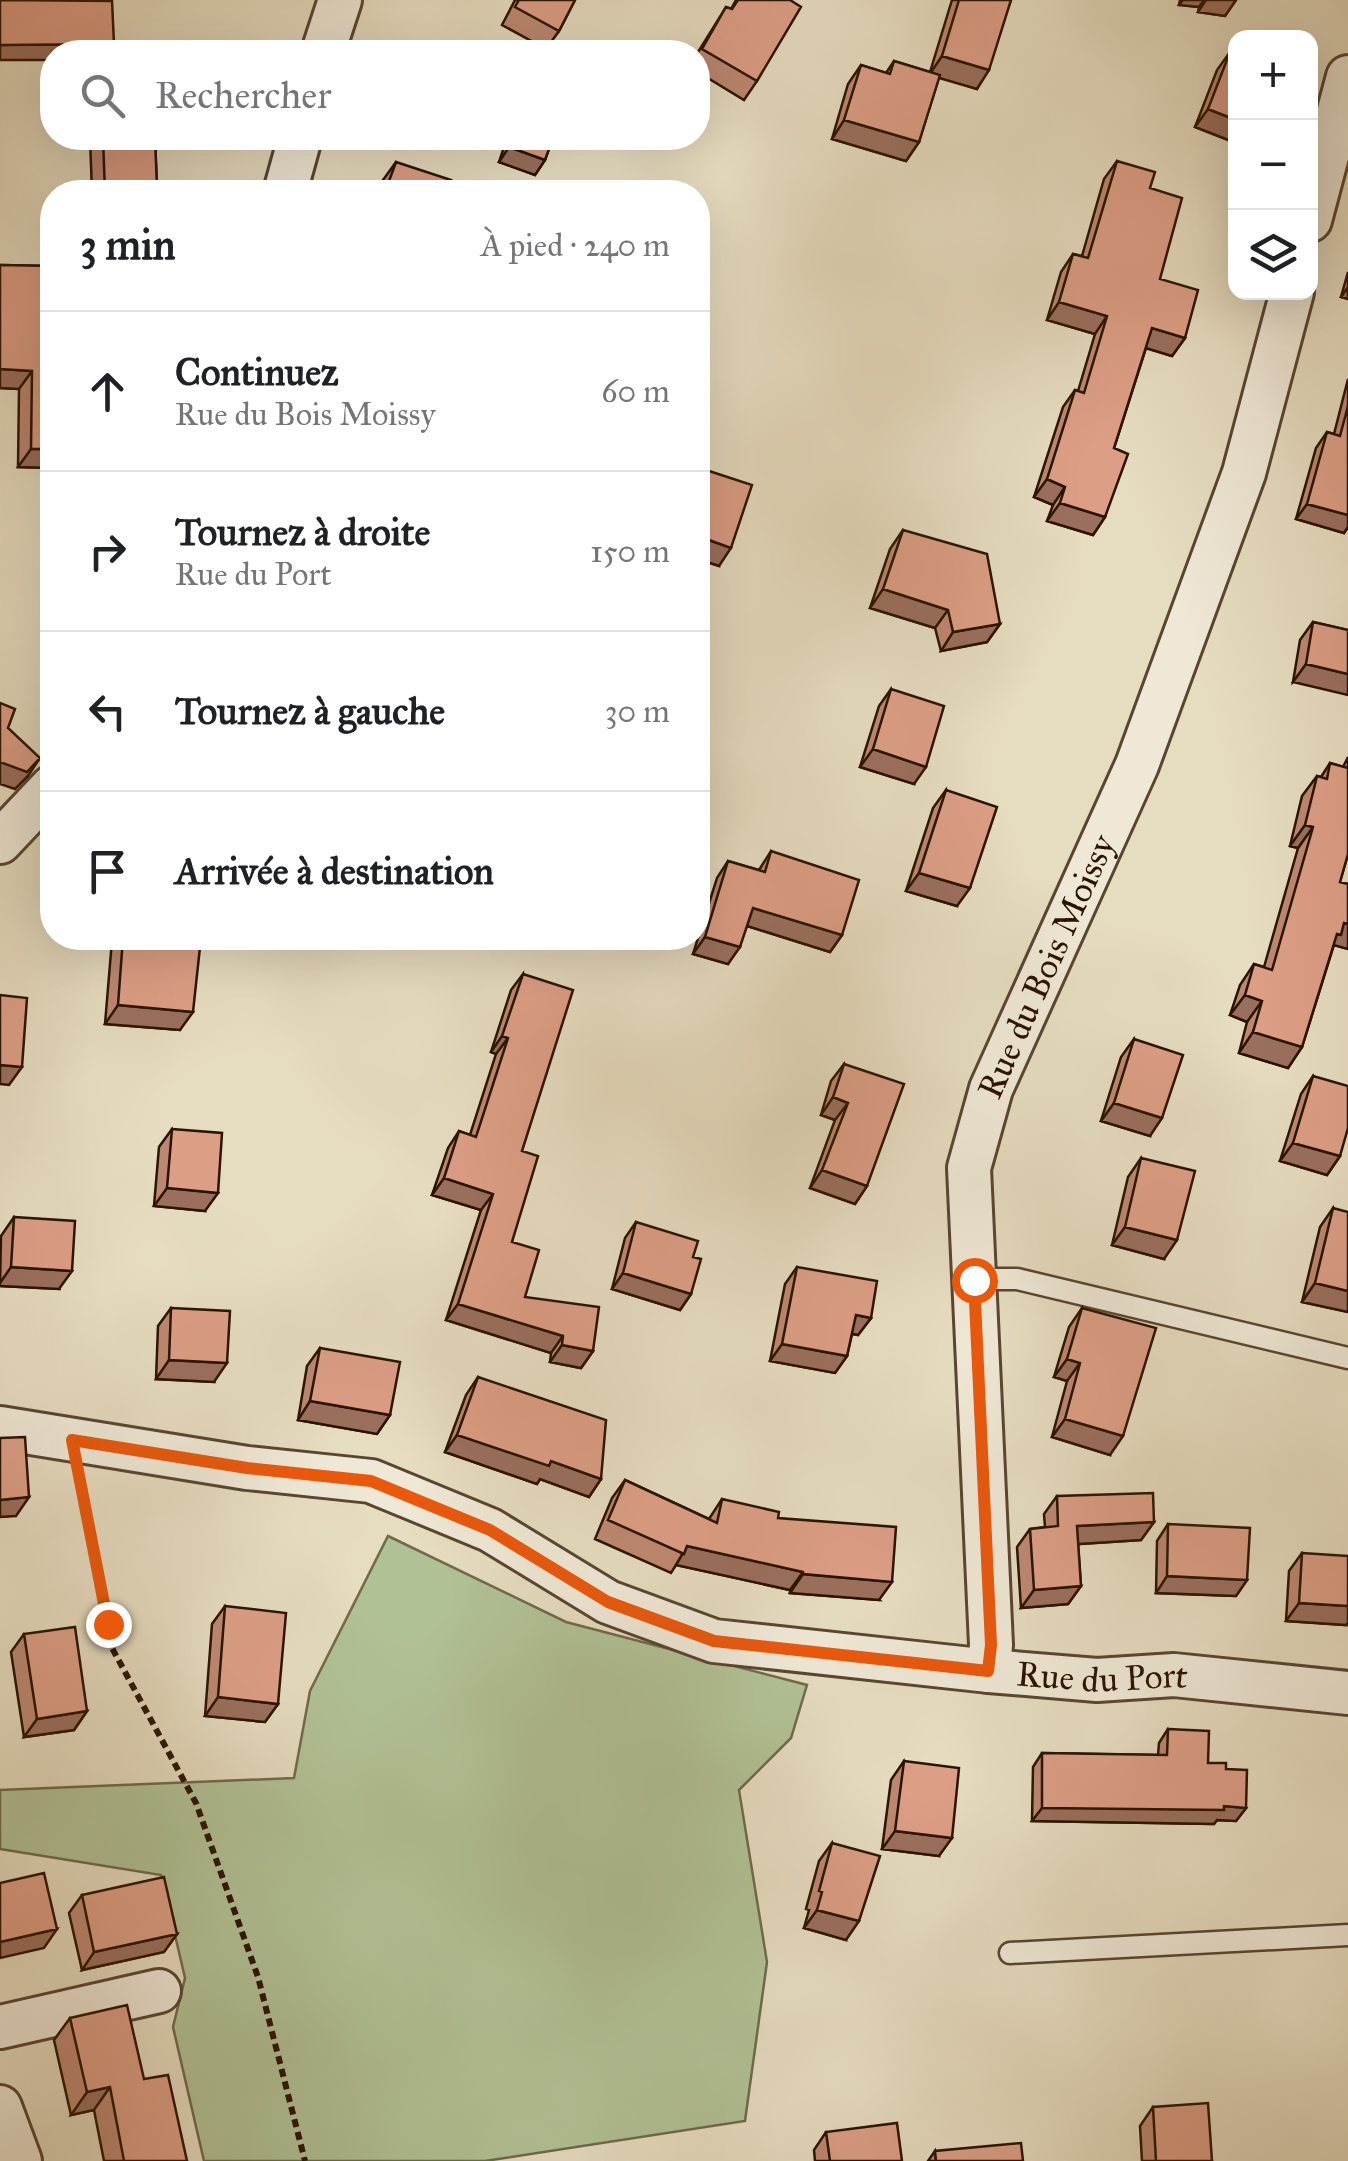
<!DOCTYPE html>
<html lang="fr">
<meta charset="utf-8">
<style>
body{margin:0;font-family:"IM FELL Great Primer",serif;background:#f2f2f2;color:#202124}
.controls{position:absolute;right:30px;top:30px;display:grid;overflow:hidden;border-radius:20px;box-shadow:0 10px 40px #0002}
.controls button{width:90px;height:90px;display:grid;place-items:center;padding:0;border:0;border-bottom:2px solid #e0e0e0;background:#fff;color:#202124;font:50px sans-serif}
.stop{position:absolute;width:30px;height:30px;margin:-22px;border:8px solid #ea580c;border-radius:50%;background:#fff}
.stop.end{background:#ea580c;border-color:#fff;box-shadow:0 2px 10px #0008}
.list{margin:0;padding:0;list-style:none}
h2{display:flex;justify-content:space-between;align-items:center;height:130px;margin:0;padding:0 40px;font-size:42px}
h2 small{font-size:32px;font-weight:400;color:#757577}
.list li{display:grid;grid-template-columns:65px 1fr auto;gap:30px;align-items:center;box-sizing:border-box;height:160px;padding:0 40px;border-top:2px solid #e0e0e0}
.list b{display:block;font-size:38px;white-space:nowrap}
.list p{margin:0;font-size:32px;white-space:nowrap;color:#757577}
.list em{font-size:32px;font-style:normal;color:#757577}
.icon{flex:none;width:55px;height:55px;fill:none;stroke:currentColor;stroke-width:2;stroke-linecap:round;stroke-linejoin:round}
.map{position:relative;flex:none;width:1348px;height:2161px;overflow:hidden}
.search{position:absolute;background:#fff;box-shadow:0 10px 40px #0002;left:40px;top:40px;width:670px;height:110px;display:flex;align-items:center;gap:25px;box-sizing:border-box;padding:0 35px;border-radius:40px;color:#757577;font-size:38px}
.panel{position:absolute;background:#fff;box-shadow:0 10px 40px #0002;left:40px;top:180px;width:670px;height:770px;border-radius:40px}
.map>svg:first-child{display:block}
.green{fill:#b1c196;stroke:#6e6a4b;stroke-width:2.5}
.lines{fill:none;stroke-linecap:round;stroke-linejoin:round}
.service-casing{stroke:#594530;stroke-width:25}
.minor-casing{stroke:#594530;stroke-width:48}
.path{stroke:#2a1300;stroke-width:6;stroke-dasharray:8 5;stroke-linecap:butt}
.service{stroke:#efe8d6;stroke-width:20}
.minor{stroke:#efe8d6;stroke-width:42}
.wall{fill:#bd8872;stroke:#2a1300;stroke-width:2.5}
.shaded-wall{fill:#9a6f5d;stroke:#2a1300;stroke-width:2.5}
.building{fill:#dc9e85;stroke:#2a1300;stroke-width:2.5}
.route{stroke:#ea580c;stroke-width:12}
.labels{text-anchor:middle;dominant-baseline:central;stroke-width:8;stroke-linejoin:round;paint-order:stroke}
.street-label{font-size:35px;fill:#2a1300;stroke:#efe8d6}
</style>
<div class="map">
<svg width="1348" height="2161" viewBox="0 0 1348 2161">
<rect width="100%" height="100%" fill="#e6dcc0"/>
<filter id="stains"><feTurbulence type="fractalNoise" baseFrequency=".002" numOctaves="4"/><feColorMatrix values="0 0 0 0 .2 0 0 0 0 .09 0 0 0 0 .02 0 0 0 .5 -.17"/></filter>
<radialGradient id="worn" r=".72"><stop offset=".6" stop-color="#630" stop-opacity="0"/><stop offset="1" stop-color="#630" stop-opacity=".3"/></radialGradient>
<!-- green -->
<path class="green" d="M 388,1536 L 566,1622 L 807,1685 L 791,1738 L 739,1790 L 767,1962 L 745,2121 L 485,2161 L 204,2161 L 173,2027 L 185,1978 L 161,1875 L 0,1849 L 0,1790 L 294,1778 L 310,1691 Z"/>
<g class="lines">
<defs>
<path id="service" d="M 974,1279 L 1017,1279 L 1348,1358
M 1010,1953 L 1348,1935"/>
<g id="minor">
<path d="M 323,52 L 340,0"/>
<path d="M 285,192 L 300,138"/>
<path d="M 1310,220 L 1348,77"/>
<path d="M 0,842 L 52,787"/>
<path id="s1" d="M 0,1428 L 247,1468 L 371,1481 L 490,1530 L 608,1602 L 714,1641 L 989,1671 L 1097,1680 L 1174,1675 L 1348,1693"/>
<path id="s2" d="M 989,1671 L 991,1645 L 969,1168 L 991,1089 L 1137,765 L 1244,473 L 1292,292"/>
<path d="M 0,2027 L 159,1991"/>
<path d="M 0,2107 L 20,2161"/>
</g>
</defs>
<!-- service casing -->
<use href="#service" class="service-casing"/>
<!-- minor casing -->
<use href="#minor" class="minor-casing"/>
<!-- path -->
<path class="path" d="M 80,1483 L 112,1648 L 196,1803 L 258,1977 L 305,2161"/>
<!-- service -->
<use href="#service" class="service"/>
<!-- minor -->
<use href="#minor" class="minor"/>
</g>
<!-- wall -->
<path class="wall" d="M 515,0 L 575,0 L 559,31 L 546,49 L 502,25 Z
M 736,0 L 790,0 L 757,81 L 744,100 L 698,72 L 698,52 L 726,7 L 731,9 Z
M 952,0 L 1011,0 L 977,89 L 939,77 L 919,142 L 906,161 L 832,139 L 848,84 L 861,65 L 886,73 L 894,61 L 930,72 Z
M 1180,0 L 1236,0 L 1225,16 L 1198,12 L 1199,7 L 1179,5 Z
M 1230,52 L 1236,143 L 1195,127 L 1217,70 Z
M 90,138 L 155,138 L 157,187 L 178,192 L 92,192 Z
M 507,138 L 553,138 L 545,160 L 535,175 L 499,162 Z
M 1117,161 L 1150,188 L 1160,279 L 1185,338 L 1172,356 L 1146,348 L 1114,448 L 1105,517 L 1093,535 L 1047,521 L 1053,505 L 1034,497 L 1063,407 L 1075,390 L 1078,391 L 1095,334 L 1047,320 L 1061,272 L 1073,254 L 1082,256 L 1104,179 Z
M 396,162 L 446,192 L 379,192 L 383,180 Z
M 0,265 L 52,266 L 52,468 L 18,467 L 19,389 L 0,388 Z
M 1348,272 L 1348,299 L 1341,297 Z
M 1348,379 L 1348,527 L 1344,533 L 1296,519 L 1316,448 L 1327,432 L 1334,434 Z
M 706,470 L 719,566 L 698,559 L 698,481 Z
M 903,530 L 1000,624 L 987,642 L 941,651 L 935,628 L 870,608 L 890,549 Z
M 1313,622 L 1348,630 L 1293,682 L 1300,640 Z
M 891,689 L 914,784 L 860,767 L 879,706 Z
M 1348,757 L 1348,854 L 1340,882 L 1348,884 L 1348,949 L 1334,945 L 1302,1047 L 1288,1068 L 1239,1053 L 1247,1022 L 1230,1015 L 1240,985 L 1254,964 L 1264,967 L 1298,848 L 1290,846 L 1302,796 L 1317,776 L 1321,777 L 1330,763 L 1343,767 Z
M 946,790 L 957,906 L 906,891 L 933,808 Z
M 771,851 L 842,935 L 830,952 L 747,926 L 728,964 L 693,954 L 717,878 L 728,861 L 759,870 Z
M 113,938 L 201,938 L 180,1030 L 105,1024 L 112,940 Z
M 523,974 L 522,1151 L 512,1242 L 525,1297 L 593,1351 L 581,1368 L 550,1362 L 551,1353 L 446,1320 L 481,1210 L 432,1195 L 448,1148 L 459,1131 L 470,1135 L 496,1054 L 491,1052 L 511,990 Z
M 1134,1039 L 1150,1136 L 1101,1121 L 1121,1057 Z
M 844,1064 L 867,1186 L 855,1204 L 810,1188 L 835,1120 L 821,1115 L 831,1081 Z
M 1313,1076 L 1340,1156 L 1327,1175 L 1280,1161 L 1301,1094 Z
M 172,1129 L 205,1211 L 154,1206 L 159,1147 Z
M 1141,1158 L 1164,1259 L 1112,1245 L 1128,1177 Z
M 1333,1208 L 1348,1312 L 1302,1302 L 1320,1227 Z
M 14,1217 L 59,1289 L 0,1286 L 1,1236 Z
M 636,1222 L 693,1257 L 691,1294 L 680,1310 L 612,1289 L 625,1238 Z
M 797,1267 L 871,1318 L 858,1335 L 852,1334 L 847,1356 L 835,1373 L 770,1361 L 785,1284 Z
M 171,1308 L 214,1382 L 156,1379 L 158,1326 Z
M 1082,1308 L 1110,1455 L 1052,1437 L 1067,1381 L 1054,1377 L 1069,1327 Z
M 320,1348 L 390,1415 L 377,1434 L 298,1420 L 307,1366 Z
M 478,1377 L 601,1479 L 589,1497 L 540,1479 L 537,1484 L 445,1452 L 466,1395 Z
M 625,1480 L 709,1519 L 722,1499 L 778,1518 L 879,1600 L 790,1593 L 790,1590 L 676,1565 L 671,1573 L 595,1539 L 612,1498 Z
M 1057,1496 L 1154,1522 L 1141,1540 L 1078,1544 L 1081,1586 L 1068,1604 L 1021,1608 L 1017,1547 L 1030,1529 L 1045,1527 L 1044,1514 Z
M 1168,1524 L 1247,1580 L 1236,1596 L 1156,1593 L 1157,1541 Z
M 1302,1553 L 1346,1625 L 1286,1621 L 1289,1571 Z
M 225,1606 L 278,1704 L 265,1722 L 205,1716 L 212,1624 Z
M 24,1634 L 87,1711 L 74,1730 L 24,1737 L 11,1652 Z
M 1168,1729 L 1208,1763 L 1226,1769 L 1246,1808 L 1236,1821 L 1217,1820 L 1214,1824 L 1032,1821 L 1033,1767 L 1042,1753 L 1158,1755 L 1159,1743 Z
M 904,1761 L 939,1856 L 882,1849 L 891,1780 Z
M 832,1843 L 846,1940 L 804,1928 L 809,1910 L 806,1909 L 819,1861 Z
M 82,1895 L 177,1934 L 164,1952 L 82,1970 L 69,1913 Z
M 70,2018 L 144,2079 L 187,2161 L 104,2161 L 94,2110 L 71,2115 L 54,2040 Z
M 1153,2107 L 1212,2161 L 1142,2161 L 1140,2126 Z
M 826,2132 L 902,2161 L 815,2161 L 814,2150 Z
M 935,2151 L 936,2161 L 928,2161 Z"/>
<!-- shaded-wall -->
<path class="shaded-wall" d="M 1183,0 L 1204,0 L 1199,7 L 1179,5 Z
M 1206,0 L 1236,0 L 1225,16 L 1198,12 Z
M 114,44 L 108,52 L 52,52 L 52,60 L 0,60 L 0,45 Z
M 942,56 L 989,70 L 977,89 L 929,75 Z
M 1208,109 L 1236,120 L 1236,143 L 1195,127 Z
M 844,120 L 919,142 L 906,161 L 832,139 Z
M 509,147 L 545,160 L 535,175 L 499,162 Z
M 1348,287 L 1348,299 L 1341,297 Z
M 1059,302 L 1107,316 L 1095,334 L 1047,320 Z
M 1152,328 L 1185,338 L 1172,356 L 1139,346 Z
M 0,369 L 32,371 L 19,389 L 0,388 Z
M 31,449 L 52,449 L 52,468 L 18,467 Z
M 1047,479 L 1065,487 L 1053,505 L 1034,497 Z
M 1060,503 L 1105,517 L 1093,535 L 1047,521 Z
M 1307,504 L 1348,515 L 1348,527 L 1344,533 L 1296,519 Z
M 698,536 L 731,548 L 719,566 L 698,559 Z
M 883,589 L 948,610 L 935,628 L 870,608 Z
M 1000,624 L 987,642 L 941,651 L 953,632 Z
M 1306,664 L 1348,674 L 1348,695 L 1293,682 Z
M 873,749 L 926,767 L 914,784 L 860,767 Z
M 40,758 L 28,776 L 15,789 L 0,784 L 0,762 Z
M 1305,825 L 1313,827 L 1298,848 L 1290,846 Z
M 919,873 L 970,888 L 957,906 L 906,891 Z
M 753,908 L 842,935 L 830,952 L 741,924 Z
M 1344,923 L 1348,924 L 1348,949 L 1334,945 L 1322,954 Z
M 705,937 L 740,947 L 728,964 L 693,954 Z
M 1245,995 L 1262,1001 L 1247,1022 L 1230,1015 Z
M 118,1005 L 193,1012 L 180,1030 L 105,1024 Z
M 1253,1032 L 1302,1047 L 1288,1068 L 1239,1053 Z
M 502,1036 L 508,1038 L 496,1054 L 491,1052 Z
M 0,1065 L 22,1067 L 9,1085 L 0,1084 Z
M 833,1097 L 848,1103 L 835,1120 L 821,1115 Z
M 1114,1103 L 1162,1118 L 1150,1136 L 1101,1121 Z
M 1293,1143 L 1340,1156 L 1327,1175 L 1280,1161 Z
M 822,1170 L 867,1186 L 855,1204 L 810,1188 Z
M 444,1178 L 493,1194 L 481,1210 L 432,1195 Z
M 167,1188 L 218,1193 L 205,1211 L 154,1206 Z
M 1125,1227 L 1177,1240 L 1164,1259 L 1112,1245 Z
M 11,1267 L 72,1271 L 59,1289 L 0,1286 L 0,1283 Z
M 623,1273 L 691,1294 L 680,1310 L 612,1289 Z
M 1315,1283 L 1348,1291 L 1348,1312 L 1302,1302 Z
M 458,1304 L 563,1336 L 551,1353 L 446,1320 Z
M 856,1315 L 871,1318 L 858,1335 L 844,1332 Z
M 782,1344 L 847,1356 L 835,1373 L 770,1361 Z
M 562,1345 L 593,1351 L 581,1368 L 550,1362 Z
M 1067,1359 L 1080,1363 L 1067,1381 L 1054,1377 Z
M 169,1360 L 227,1363 L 214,1382 L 156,1379 Z
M 310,1401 L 390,1415 L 377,1434 L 298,1420 Z
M 1065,1419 L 1123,1436 L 1110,1455 L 1052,1437 Z
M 457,1435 L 551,1461 L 601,1479 L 589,1497 L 540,1479 L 537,1484 L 445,1452 Z
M 29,1497 L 16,1516 L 0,1517 L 0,1500 Z
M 1154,1522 L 1141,1540 L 1064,1545 L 1077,1526 Z
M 687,1546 L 803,1572 L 790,1590 L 676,1565 Z
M 803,1574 L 892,1582 L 879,1600 L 790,1593 Z
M 1167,1576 L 1247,1580 L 1236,1596 L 1156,1593 Z
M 1081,1586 L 1068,1604 L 1021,1608 L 1034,1590 Z
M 1299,1603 L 1348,1606 L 1348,1623 L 1346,1625 L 1286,1621 Z
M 218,1697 L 278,1704 L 265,1722 L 205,1716 Z
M 87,1711 L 74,1730 L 24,1737 L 37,1719 Z
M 1224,1806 L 1246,1808 L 1236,1821 L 1217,1820 L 1214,1824 L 1032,1821 L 1042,1808 Z
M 895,1831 L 952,1838 L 939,1856 L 882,1849 Z
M 817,1910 L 859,1921 L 846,1940 L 804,1928 Z
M 57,1929 L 44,1948 L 0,1958 L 0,1942 Z
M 177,1934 L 164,1952 L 82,1970 L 94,1952 Z
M 110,2087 L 94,2110 L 71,2115 L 87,2092 Z"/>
<!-- building -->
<path class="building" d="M 0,0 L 112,1 L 114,44 L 0,45 Z
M 519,0 L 575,0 L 559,31 L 515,7 Z
M 738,0 L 790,0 L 801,7 L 757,81 L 702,49 L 726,7 L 732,9 Z
M 959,0 L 1011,0 L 989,70 L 942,56 Z
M 1230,52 L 1236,54 L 1236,120 L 1208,109 Z
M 894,61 L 940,75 L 919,142 L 844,120 L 861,65 L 890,74 Z
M 103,138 L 155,138 L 157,187 L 178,187 L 178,192 L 105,192 Z
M 512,138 L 553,138 L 545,160 L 509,147 Z
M 1117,161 L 1155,172 L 1150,188 L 1182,198 L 1160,279 L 1198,290 L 1185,338 L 1152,328 L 1114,448 L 1128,454 L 1105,517 L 1060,503 L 1065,487 L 1047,479 L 1075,390 L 1084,393 L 1107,316 L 1059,302 L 1073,254 L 1088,258 Z
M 396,162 L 451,180 L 446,192 L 385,192 Z
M 0,265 L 52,266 L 52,449 L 31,449 L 32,371 L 0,369 Z
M 1348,406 L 1348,515 L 1307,504 L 1327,432 L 1340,436 Z
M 706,470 L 752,485 L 731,548 L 698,536 L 698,494 Z
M 903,530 L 987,554 L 1000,624 L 953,632 L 948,610 L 883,589 Z
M 1313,622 L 1348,630 L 1348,674 L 1306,664 Z
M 891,689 L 944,706 L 926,767 L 873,749 Z
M 0,703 L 15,709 L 8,728 L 40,758 L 27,772 L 0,762 Z
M 1330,763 L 1348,768 L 1348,854 L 1340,882 L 1348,884 L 1348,924 L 1344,923 L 1341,935 L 1337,934 L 1302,1047 L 1253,1032 L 1262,1001 L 1245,995 L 1254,964 L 1272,970 L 1313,827 L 1305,825 L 1317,776 L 1327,779 Z
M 946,790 L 997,807 L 970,888 L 919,873 Z
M 771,851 L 859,880 L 842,935 L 753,908 L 740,947 L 705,937 L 728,861 L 765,872 Z
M 123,938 L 201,938 L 193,1012 L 118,1005 Z
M 523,974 L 573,990 L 522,1151 L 538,1156 L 512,1242 L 539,1250 L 525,1297 L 599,1307 L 593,1351 L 562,1345 L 563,1336 L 458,1304 L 493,1194 L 444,1178 L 459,1131 L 476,1137 L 508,1038 L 502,1036 Z
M 0,995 L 27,998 L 22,1067 L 0,1065 Z
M 1134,1039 L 1183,1055 L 1162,1118 L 1114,1103 Z
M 844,1064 L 904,1084 L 867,1186 L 822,1170 L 848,1103 L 833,1097 Z
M 1313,1076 L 1348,1086 L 1348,1128 L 1340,1156 L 1293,1143 Z
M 172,1129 L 222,1133 L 218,1193 L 167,1188 Z
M 1141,1158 L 1195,1171 L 1177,1240 L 1125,1227 Z
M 1333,1208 L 1348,1212 L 1348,1291 L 1315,1283 Z
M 14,1217 L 75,1221 L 72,1271 L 11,1267 Z
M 636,1222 L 698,1241 L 693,1257 L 701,1259 L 691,1294 L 623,1273 Z
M 797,1267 L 877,1281 L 871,1318 L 856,1315 L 847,1356 L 782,1344 Z
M 171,1308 L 230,1311 L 227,1363 L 169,1360 Z
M 1082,1308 L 1156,1328 L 1123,1436 L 1065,1419 L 1080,1363 L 1067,1359 Z
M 320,1348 L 400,1362 L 390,1415 L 310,1401 Z
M 478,1377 L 606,1420 L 601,1479 L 551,1461 L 549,1466 L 457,1435 Z
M 25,1437 L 29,1497 L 0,1500 L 0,1438 Z
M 625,1480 L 717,1523 L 722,1499 L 779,1512 L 778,1518 L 896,1527 L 892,1582 L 803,1574 L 803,1572 L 687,1546 L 684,1554 L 608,1520 Z
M 1153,1493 L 1154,1522 L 1077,1526 L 1081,1586 L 1034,1590 L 1030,1529 L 1058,1526 L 1057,1496 Z
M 1168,1524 L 1250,1528 L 1247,1580 L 1167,1576 Z
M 1302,1553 L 1348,1556 L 1348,1606 L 1299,1603 Z
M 225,1606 L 286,1613 L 278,1704 L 218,1697 Z
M 75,1627 L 87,1711 L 37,1719 L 24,1634 Z
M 1168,1729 L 1209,1731 L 1208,1763 L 1226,1763 L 1226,1769 L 1247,1770 L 1246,1808 L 1224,1806 L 1224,1810 L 1042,1808 L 1042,1753 L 1167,1755 Z
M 904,1761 L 959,1768 L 952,1838 L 895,1831 Z
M 832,1843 L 880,1856 L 859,1921 L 817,1910 L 822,1892 L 819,1891 Z
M 44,1873 L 57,1929 L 0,1942 L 0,1883 Z
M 164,1877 L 177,1934 L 94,1952 L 82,1895 Z
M 127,2005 L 144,2079 L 168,2075 L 187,2161 L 124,2161 L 110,2087 L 87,2092 L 70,2018 Z
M 1208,2103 L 1212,2161 L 1156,2161 L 1153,2107 Z
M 897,2123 L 902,2161 L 830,2161 L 826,2132 Z
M 1021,2143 L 1023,2161 L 936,2161 L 935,2151 Z"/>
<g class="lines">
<!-- route -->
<path class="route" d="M 108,1624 L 72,1440 L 247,1468 L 371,1481 L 490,1530 L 608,1602 L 714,1641 L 988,1671 L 991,1645 L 974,1280"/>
</g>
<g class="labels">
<!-- street labels -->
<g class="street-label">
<text stroke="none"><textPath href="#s2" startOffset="720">Rue du Bois Moissy</textPath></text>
<text stroke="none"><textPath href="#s1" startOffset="1145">Rue du Port</textPath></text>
</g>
</g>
<rect width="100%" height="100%" filter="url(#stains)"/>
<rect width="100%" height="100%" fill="url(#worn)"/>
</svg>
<div class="controls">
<button>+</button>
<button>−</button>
<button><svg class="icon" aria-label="layers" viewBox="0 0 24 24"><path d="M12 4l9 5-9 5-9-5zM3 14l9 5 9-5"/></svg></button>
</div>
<div class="stop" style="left:974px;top:1280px"></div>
<div class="stop end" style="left:108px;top:1624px"></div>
<div class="search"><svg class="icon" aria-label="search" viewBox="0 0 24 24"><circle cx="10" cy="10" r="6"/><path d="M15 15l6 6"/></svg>Rechercher</div>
<section class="panel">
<h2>3 min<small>À pied · 240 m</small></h2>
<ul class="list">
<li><svg class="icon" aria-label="ahead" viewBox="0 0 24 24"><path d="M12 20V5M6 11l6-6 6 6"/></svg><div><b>Continuez</b><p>Rue du Bois Moissy</p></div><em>60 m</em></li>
<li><svg class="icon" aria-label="right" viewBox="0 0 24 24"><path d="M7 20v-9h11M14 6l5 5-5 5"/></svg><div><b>Tournez à droite</b><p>Rue du Port</p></div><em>150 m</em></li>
<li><svg class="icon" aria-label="left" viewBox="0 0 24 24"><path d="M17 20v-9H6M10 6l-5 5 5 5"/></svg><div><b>Tournez à gauche</b></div><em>30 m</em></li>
<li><svg class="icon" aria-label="arrive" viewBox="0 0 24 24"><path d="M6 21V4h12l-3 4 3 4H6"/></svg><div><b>Arrivée à destination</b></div></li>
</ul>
</section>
</div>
